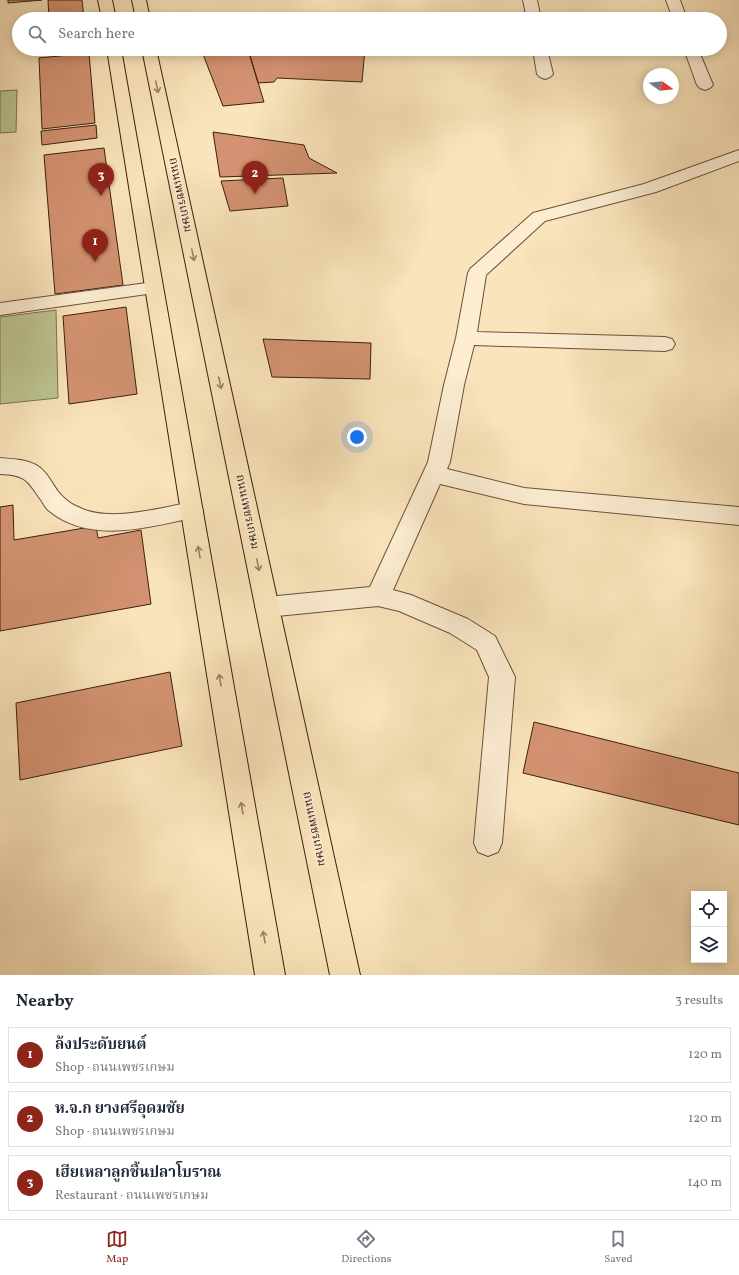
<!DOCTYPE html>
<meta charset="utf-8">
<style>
body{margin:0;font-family:Vollkorn,"Noto Serif Thai",serif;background:#f2f2f3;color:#1f2937}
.controls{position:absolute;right:12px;bottom:12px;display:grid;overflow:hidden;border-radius:0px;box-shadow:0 2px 10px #0003}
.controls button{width:36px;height:36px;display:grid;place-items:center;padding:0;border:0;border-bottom:1px solid #e0e1e3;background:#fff;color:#1f2937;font:20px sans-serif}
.compass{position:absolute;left:643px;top:68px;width:36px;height:36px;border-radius:50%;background:#fff;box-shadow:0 2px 10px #0003;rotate:105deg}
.you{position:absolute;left:357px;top:437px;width:14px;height:14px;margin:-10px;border:3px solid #fff;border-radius:50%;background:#1a73e8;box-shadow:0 0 0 6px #1a73e833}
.badge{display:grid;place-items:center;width:26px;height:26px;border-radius:50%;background:#8f2418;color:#fff;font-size:13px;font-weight:700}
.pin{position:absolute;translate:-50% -33px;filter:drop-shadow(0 1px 2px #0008)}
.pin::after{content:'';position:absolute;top:21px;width:14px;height:12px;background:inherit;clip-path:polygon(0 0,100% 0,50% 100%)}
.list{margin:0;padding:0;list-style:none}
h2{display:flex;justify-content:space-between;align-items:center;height:52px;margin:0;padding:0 16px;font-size:17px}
h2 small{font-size:13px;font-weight:400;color:#747a83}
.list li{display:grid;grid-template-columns:26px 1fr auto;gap:12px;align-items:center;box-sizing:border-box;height:56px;margin:0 8px 8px;padding:0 8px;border:1px solid #e0e1e3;border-radius:0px}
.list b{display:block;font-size:15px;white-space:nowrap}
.list p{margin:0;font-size:13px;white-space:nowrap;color:#747a83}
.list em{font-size:13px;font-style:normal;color:#747a83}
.icon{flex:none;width:22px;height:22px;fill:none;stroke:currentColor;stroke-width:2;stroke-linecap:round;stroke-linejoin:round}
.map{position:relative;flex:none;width:739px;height:975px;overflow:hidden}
.search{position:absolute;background:#fff;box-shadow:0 2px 10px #0003;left:12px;right:12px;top:12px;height:44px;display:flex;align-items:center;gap:10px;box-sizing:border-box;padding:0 14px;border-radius:22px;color:#747a83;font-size:15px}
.sheet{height:244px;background:#fff}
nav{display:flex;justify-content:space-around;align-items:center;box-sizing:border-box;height:56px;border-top:1px solid #e0e1e3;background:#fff;font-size:11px;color:#747a83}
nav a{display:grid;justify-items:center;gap:2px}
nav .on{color:#8f2418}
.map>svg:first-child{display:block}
.green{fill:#bcc491;stroke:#7c7250}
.building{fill:#d39271;stroke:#3b200f}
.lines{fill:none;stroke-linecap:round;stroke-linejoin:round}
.minor-casing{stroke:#6b513a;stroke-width:2}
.major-casing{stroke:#3b200f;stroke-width:2}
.minor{fill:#fcedd3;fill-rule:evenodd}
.major{fill:#fae4bb;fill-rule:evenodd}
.oneway{stroke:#9a8265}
.labels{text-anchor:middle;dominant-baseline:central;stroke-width:3;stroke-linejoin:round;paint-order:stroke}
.street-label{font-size:12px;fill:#3b200f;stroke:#fcedd3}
</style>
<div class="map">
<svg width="739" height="975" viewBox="0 0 739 975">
<rect width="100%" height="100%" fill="#fae4bb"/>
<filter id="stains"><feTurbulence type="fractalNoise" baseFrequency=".005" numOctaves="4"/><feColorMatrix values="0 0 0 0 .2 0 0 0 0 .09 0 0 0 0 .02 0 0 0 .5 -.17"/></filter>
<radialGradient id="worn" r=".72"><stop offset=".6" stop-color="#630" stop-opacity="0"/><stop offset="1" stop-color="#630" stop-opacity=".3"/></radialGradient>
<!-- green -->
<path class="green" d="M 17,90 L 16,132 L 0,133 L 0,91 Z
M 56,310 L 58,398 L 0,404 L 0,317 Z"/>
<!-- building -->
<path class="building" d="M 8,0 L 42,0 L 8,3 Z
M 48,0 L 82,0 L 84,19 L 49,19 Z
M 201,49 L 248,49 L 264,102 L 223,106 Z
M 248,49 L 365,49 L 362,82 L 277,78 L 274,82 L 258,83 Z
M 89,53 L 95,123 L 42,129 L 39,58 Z
M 96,125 L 97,138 L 42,145 L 41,131 Z
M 213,132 L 304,145 L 309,158 L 337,173 L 220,177 Z
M 104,148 L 123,285 L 55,294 L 44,155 Z
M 283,178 L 288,206 L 230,211 L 221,181 Z
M 126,307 L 137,394 L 69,404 L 63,316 Z
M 263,339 L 371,343 L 370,379 L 272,377 Z
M 13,505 L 14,540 L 96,526 L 98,538 L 141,530 L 151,604 L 0,631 L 0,507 Z
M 170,672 L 182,746 L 20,780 L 16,703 Z
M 534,722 L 739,773 L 739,825 L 523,773 Z"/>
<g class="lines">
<defs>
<path id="minor" d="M 523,0 L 537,0 L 541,19 L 527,19 Z
M 666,0 L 680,0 L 687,19 L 673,19 Z
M 533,49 L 547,49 L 553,74 L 550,77 L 545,79 L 540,77 L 537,74 Z
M 684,49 L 698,49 L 713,85 L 710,88 L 705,90 L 700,88 L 697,85 Z
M 739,150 L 739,161 L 656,192 L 545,221 L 486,275 L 477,332 L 665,337 L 672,339 L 675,344 L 672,349 L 665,351 L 474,345 L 464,385 L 450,462 L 447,469 L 524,488 L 739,507 L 739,525 L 524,504 L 440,484 L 393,590 L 411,595 L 468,619 L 495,636 L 515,677 L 502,843 L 498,852 L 488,856 L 478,852 L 474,843 L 489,677 L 477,650 L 450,633 L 399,611 L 378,606 L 267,617 L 259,614 L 255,607 L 259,600 L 267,597 L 370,587 L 428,462 L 444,385 L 456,338 L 468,273 L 470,269 L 533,213 L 644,184 Z
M 154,282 L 161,284 L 163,288 L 161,292 L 0,315 L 0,303 Z
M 0,458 C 12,459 25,459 36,465 C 49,472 53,488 63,497 C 67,501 73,505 78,507 C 108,523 160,508 192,502 L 200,504 L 203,510 L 200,516 L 192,518 C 146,528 88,544 48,510 C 45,507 43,503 41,500 C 27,480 26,475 0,474 Z"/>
<path id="major" d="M 98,0 L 112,0 L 116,19 L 102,19 Z
M 132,0 L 146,0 L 150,19 L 136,19 Z
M 107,49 L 121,49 L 285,975 L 255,975 Z
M 142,49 L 156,49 L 360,975 L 330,975 Z"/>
</defs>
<!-- minor casing -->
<use href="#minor" class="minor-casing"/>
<!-- major casing -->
<use href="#major" class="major-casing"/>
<!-- minor -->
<use href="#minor" class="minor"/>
<!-- major -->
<use href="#major" class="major"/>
</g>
<!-- one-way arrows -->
<defs><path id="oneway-shaft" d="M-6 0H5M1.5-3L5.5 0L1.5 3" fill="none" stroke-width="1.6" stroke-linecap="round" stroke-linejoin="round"/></defs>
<g class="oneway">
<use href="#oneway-shaft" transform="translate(157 87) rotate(78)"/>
<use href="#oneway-shaft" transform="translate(193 255) rotate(78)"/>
<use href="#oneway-shaft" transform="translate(220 383) rotate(78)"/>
<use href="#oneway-shaft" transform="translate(199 552) rotate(-100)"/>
<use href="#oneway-shaft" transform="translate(258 565) rotate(78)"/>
<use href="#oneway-shaft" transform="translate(220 680) rotate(-100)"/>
<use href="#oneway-shaft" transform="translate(242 808) rotate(-100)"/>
<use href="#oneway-shaft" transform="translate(264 937) rotate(-100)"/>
</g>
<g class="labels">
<!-- street labels -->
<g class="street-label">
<text transform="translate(180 195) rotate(78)">ถนนเพชรเกษม</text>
<text transform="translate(247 512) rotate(78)">ถนนเพชรเกษม</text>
<text transform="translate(314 829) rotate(78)">ถนนเพชรเกษม</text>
</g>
</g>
<rect width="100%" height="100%" filter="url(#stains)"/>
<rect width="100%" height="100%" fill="url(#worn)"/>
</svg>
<div class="controls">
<button><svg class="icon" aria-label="locate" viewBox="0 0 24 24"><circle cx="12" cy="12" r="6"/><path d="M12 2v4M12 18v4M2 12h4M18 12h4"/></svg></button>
<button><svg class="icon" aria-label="layers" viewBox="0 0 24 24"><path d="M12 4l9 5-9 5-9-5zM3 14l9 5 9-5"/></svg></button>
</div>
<svg class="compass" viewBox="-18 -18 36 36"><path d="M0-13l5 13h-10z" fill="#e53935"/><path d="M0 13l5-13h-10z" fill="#747a83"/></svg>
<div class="you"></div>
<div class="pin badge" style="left:95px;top:262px">1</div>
<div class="pin badge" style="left:255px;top:194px">2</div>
<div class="pin badge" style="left:101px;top:196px">3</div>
<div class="search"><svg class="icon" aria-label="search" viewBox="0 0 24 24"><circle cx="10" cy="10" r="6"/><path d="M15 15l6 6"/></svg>Search here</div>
</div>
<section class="sheet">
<h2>Nearby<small>3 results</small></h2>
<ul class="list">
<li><span class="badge">1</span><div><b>ล้งประดับยนต์</b><p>Shop · ถนนเพชรเกษม</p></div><em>120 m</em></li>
<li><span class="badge">2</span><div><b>ห.จ.ก ยางศรีอุดมชัย</b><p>Shop · ถนนเพชรเกษม</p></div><em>120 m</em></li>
<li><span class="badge">3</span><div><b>เฮียเหลาลูกชิ้นปลาโบราณ</b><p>Restaurant · ถนนเพชรเกษม</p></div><em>140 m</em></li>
</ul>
</section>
<nav>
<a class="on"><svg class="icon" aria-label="map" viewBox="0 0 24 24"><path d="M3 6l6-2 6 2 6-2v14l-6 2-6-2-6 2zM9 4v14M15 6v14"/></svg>Map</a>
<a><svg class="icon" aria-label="directions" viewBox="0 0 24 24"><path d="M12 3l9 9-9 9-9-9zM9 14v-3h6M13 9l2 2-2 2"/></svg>Directions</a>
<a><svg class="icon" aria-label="saved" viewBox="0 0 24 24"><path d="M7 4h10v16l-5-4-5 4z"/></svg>Saved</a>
</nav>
